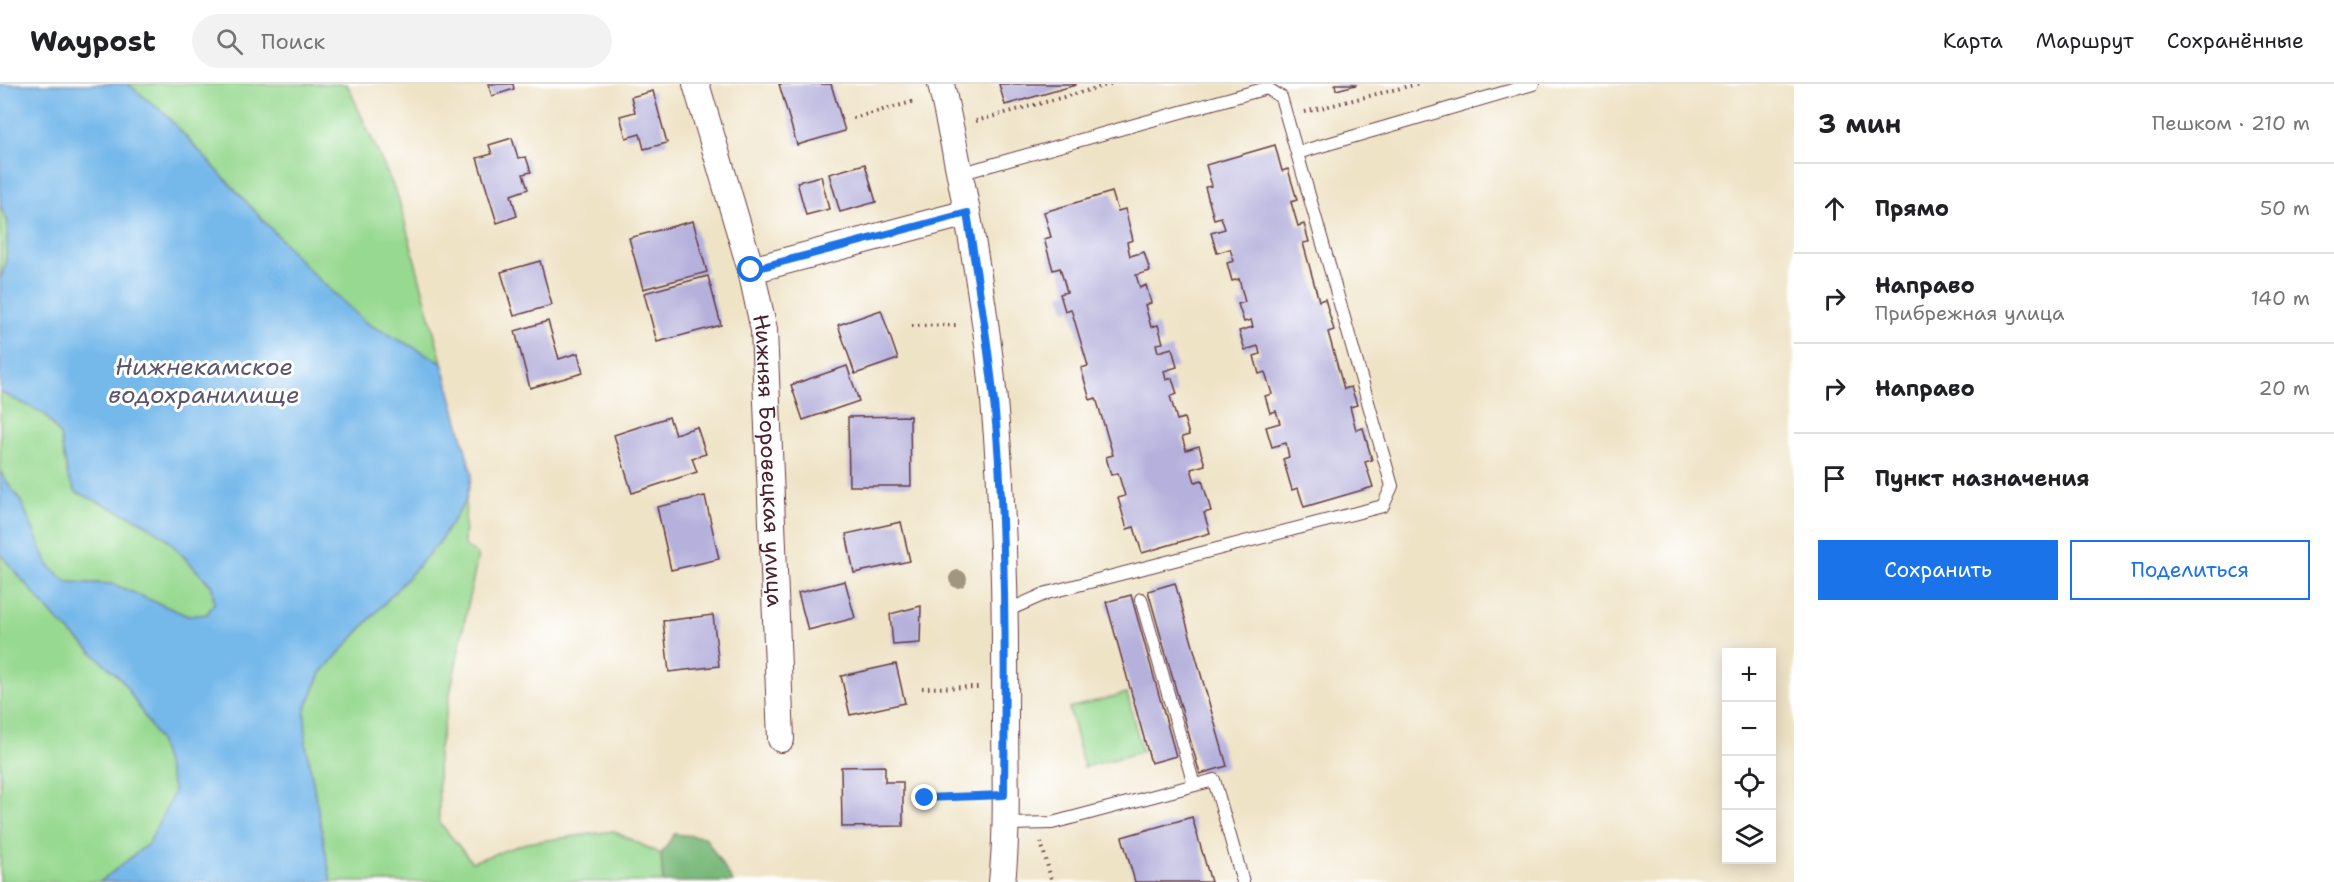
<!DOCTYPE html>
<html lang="ru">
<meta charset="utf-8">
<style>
body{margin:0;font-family:"Shantell Sans",sans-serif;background:#f2f2f2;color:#202124}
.controls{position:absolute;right:18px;bottom:18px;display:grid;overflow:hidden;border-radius:0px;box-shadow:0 3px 15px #0003}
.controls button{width:54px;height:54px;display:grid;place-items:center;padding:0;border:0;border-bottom:2px solid #e0e0e0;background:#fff;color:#202124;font:30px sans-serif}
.stop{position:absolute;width:18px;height:18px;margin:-14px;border:4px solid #1a73e8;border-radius:50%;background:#fff}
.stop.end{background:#1a73e8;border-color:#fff;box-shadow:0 2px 6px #0008}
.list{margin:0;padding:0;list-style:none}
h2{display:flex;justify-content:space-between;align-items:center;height:78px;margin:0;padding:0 24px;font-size:26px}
h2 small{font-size:20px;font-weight:400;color:#757577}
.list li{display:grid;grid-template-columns:39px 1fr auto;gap:18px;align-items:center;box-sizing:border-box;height:90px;padding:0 24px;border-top:2px solid #e0e0e0}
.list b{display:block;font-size:22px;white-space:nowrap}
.list p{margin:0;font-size:20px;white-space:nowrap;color:#757577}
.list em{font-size:20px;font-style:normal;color:#757577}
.actions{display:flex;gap:12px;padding:18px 24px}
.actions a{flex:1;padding:14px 0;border:2px solid #1a73e8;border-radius:0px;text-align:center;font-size:21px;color:#1a73e8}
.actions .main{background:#1a73e8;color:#fff}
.icon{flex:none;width:33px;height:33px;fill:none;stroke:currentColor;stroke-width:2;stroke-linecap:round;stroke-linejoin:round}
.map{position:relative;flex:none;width:1794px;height:798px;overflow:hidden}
header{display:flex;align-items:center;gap:36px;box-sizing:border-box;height:84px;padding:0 30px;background:#fff;border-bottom:2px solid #e0e0e0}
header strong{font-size:28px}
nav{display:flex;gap:33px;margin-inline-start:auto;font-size:21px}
.search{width:420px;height:54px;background:#f2f2f2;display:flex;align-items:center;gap:15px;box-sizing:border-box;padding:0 21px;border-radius:33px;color:#757577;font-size:22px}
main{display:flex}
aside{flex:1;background:#fff}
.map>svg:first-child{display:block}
.green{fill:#97d990;stroke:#707c5e;stroke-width:1.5}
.forest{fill:#79b97a;stroke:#626c52;stroke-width:1.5}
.water{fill:#75b8ea;stroke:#606c8a;stroke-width:1.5}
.building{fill:#b6b1dc}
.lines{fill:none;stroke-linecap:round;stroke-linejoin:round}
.service-casing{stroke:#633c42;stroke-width:14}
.minor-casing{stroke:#633c42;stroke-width:28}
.path{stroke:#633c42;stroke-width:4;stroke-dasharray:1.5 4.5;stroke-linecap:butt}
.service{stroke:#fff;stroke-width:12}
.minor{stroke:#fff;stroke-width:26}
.tree{fill:#a19681}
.route{stroke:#1a73e8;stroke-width:8}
.labels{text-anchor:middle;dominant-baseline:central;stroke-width:6;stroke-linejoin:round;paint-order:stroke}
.street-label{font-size:22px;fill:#4a1f2b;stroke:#fff}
.water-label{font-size:24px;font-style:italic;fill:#59556e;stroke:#fff}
</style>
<header>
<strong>Waypost</strong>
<div class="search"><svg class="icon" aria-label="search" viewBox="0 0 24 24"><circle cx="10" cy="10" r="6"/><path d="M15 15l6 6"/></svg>Поиск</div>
<nav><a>Карта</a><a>Маршрут</a><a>Сохранённые</a></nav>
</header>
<main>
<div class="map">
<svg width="1794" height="798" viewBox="0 0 1794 798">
<rect width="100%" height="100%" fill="#fff"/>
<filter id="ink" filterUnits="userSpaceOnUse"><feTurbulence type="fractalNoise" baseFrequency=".0167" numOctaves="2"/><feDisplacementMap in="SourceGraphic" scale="12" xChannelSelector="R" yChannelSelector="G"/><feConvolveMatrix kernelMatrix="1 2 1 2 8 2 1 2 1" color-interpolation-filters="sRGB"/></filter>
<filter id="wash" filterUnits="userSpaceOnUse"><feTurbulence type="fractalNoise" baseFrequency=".008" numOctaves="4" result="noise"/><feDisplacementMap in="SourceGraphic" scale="24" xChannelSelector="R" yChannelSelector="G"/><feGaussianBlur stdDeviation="1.35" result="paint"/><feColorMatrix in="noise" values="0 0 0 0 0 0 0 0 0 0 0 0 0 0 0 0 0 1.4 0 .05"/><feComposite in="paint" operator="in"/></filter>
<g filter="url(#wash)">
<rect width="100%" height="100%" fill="#efe3c6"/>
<!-- green -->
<path class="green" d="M 128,0 L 347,0 L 398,113 L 442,278 L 366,239 L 311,188 L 165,30 Z
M 0,121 L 8,138 L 6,179 L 0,195 Z
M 0,308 L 45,330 L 60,351 L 68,393 L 76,408 L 139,436 L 165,453 L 212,503 L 214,519 L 207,531 L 188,532 L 113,500 L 67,498 L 48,481 L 22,419 L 0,388 Z
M 466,416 L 464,461 L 478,471 L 438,669 L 439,738 L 472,778 L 526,759 L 613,747 L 661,770 L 663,798 L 331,798 L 306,660 L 305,626 L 321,589 L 438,460 Z
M 0,470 L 56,535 L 122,596 L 159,656 L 175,709 L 149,759 L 100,798 L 0,798 Z
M 1127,609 L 1142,668 L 1084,683 L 1069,624 Z"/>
<!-- forest -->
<path class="forest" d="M 674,750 L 705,753 L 733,798 L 663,798 L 661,770 Z"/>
<!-- water -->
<path class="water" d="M 0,0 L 128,0 L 165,30 L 311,188 L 366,239 L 442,278 L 472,390 L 466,416 L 438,460 L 321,589 L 305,626 L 306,660 L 331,798 L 100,798 L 149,759 L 174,708 L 159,656 L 122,596 L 56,535 L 0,470 L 0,388 L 22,419 L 48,481 L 67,498 L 113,500 L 188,532 L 207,530 L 214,519 L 212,502 L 165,453 L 139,436 L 76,408 L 68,393 L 60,351 L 45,330 L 0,308 L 0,195 L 6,179 L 8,138 L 0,121 Z"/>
<g id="blocks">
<!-- building -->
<path class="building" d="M 488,0 L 513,0 L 514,5 L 492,12 Z
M 779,0 L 831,0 L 845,47 L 797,61 Z
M 999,0 L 1076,0 L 1076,1 L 1005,21 Z
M 1335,0 L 1356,0 L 1356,1 L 1336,6 Z
M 653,7 L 667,59 L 644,65 L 640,50 L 626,54 L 620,32 L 635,28 L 631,13 Z
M 512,54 L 518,74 L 526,73 L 531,88 L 523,90 L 528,105 L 511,111 L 517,132 L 497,139 L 477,74 L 492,70 L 489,61 Z
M 1275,61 L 1282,87 L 1288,85 L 1297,116 L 1291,118 L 1298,142 L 1304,140 L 1309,158 L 1303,159 L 1319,217 L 1325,215 L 1334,246 L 1328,248 L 1344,305 L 1351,303 L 1357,321 L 1350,323 L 1356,346 L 1363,344 L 1372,376 L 1365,378 L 1373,403 L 1304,423 L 1298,404 L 1292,406 L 1283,375 L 1289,373 L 1286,359 L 1272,363 L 1266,343 L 1280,339 L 1276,327 L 1270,329 L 1265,312 L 1272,310 L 1265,288 L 1259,290 L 1254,272 L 1260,270 L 1258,262 L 1245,266 L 1239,247 L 1253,243 L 1251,236 L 1244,238 L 1238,220 L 1245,218 L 1239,195 L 1232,197 L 1227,179 L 1234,177 L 1230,165 L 1217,169 L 1211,149 L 1225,145 L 1221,133 L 1214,135 L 1205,103 L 1212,102 L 1206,81 Z
M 865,80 L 876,118 L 840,128 L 829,90 Z
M 821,92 L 829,125 L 806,131 L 797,98 Z
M 1112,108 L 1118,127 L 1125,125 L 1133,156 L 1127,158 L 1130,172 L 1144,168 L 1150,187 L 1136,191 L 1140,204 L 1146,201 L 1151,219 L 1145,221 L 1151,243 L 1158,241 L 1163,259 L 1156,260 L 1158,268 L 1172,264 L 1177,283 L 1164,287 L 1166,296 L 1172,294 L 1177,310 L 1170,312 L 1177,336 L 1184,334 L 1189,351 L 1182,353 L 1186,366 L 1199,362 L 1205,381 L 1191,385 L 1195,398 L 1202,396 L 1211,427 L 1204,429 L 1210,449 L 1142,469 L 1134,443 L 1127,445 L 1118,414 L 1125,412 L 1118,389 L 1111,391 L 1106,373 L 1113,371 L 1096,314 L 1090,316 L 1081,284 L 1088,282 L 1071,225 L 1065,227 L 1060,210 L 1067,208 L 1060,184 L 1053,186 L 1044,155 L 1051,153 L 1044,128 Z
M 693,137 L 707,188 L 643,205 L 629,154 Z
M 540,177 L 552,221 L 514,232 L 501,188 Z
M 708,192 L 721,241 L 657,258 L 644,209 Z
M 881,226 L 898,275 L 855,290 L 838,241 Z
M 548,237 L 559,275 L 578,269 L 583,289 L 530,304 L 515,247 Z
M 847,282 L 859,317 L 803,336 L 791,301 Z
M 910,332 L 911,402 L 849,402 L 848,333 Z
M 669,333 L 675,350 L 697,343 L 706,370 L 692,374 L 697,388 L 632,409 L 614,351 Z
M 705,412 L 719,475 L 671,486 L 657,423 Z
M 901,438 L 910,477 L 854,489 L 846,450 Z
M 845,497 L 855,534 L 808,546 L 798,509 Z
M 1175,499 L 1227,682 L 1200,690 L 1148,507 Z
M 1131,511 L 1176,672 L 1151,679 L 1106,518 Z
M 921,522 L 920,559 L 893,561 L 890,530 Z
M 713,531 L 719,582 L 669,588 L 663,537 Z
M 896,580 L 905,619 L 850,631 L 841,592 Z
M 885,682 L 885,698 L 903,698 L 903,742 L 842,743 L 841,683 Z
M 1192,733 L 1211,798 L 1135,798 L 1122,753 Z"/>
</g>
</g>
<g filter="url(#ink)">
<use href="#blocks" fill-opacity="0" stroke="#633c42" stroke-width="1.5"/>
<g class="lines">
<defs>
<path id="service" d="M 1297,69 L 1533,0
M 959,90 L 1267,4 L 1281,13 L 1392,402 L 1383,422 L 1047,509 L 1004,528
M 1141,515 L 1194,701
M 1005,740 L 1052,739 L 1214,696 L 1243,798"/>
<g id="minor">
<path id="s1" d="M 696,0 L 751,186 L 764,246 L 781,655"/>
<path d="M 941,0 C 961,91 979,184 990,277 C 1003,394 1006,512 1005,630 C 1005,686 1008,743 1002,798"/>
<path d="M 751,186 L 967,129"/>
</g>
</defs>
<!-- service casing -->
<use href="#service" class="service-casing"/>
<!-- minor casing -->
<use href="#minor" class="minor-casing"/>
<!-- path -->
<path class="path" d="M 1305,28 L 1417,0
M 853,34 L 916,17
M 976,37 L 1111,0
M 912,242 L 960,241
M 922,604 L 978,603
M 925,714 L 978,712
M 1041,758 L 1052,798"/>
<!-- service -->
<use href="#service" class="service"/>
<!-- minor -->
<use href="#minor" class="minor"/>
</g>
<!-- trees -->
<circle class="tree" cx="958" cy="495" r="9"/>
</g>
<g class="lines" filter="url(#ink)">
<!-- route -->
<path class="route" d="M 751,186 L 967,129 C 980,211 994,294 999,378 C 1006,489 1005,600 1004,711 L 925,714"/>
</g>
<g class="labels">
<!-- street labels -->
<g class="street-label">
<text stroke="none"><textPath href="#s1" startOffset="386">Нижняя Боровецкая улица</textPath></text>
</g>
<!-- water labels -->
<g class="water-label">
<text x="204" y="283">Нижнекамское<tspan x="204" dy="28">водохранилище</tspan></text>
</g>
</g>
</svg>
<div class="controls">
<button>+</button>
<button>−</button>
<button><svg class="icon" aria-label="locate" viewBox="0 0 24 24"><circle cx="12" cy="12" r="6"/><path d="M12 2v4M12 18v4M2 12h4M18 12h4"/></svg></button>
<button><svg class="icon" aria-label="layers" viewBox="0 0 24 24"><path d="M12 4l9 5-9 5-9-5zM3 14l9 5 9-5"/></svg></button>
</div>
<div class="stop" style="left:751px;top:186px"></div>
<div class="stop end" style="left:925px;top:714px"></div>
</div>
<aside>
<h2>3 мин<small>Пешком · 210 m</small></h2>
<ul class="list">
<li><svg class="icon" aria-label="ahead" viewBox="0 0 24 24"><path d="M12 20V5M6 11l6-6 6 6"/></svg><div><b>Прямо</b></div><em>50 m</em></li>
<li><svg class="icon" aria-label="right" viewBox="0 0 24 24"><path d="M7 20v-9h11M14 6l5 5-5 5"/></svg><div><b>Направо</b><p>Прибрежная улица</p></div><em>140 m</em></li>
<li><svg class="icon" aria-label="right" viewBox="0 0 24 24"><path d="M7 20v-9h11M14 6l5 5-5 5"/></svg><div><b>Направо</b></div><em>20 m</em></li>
<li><svg class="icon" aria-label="arrive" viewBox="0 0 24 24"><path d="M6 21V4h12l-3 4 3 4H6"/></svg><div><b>Пункт назначения</b></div></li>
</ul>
<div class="actions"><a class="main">Сохранить</a><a>Поделиться</a></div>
</aside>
</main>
